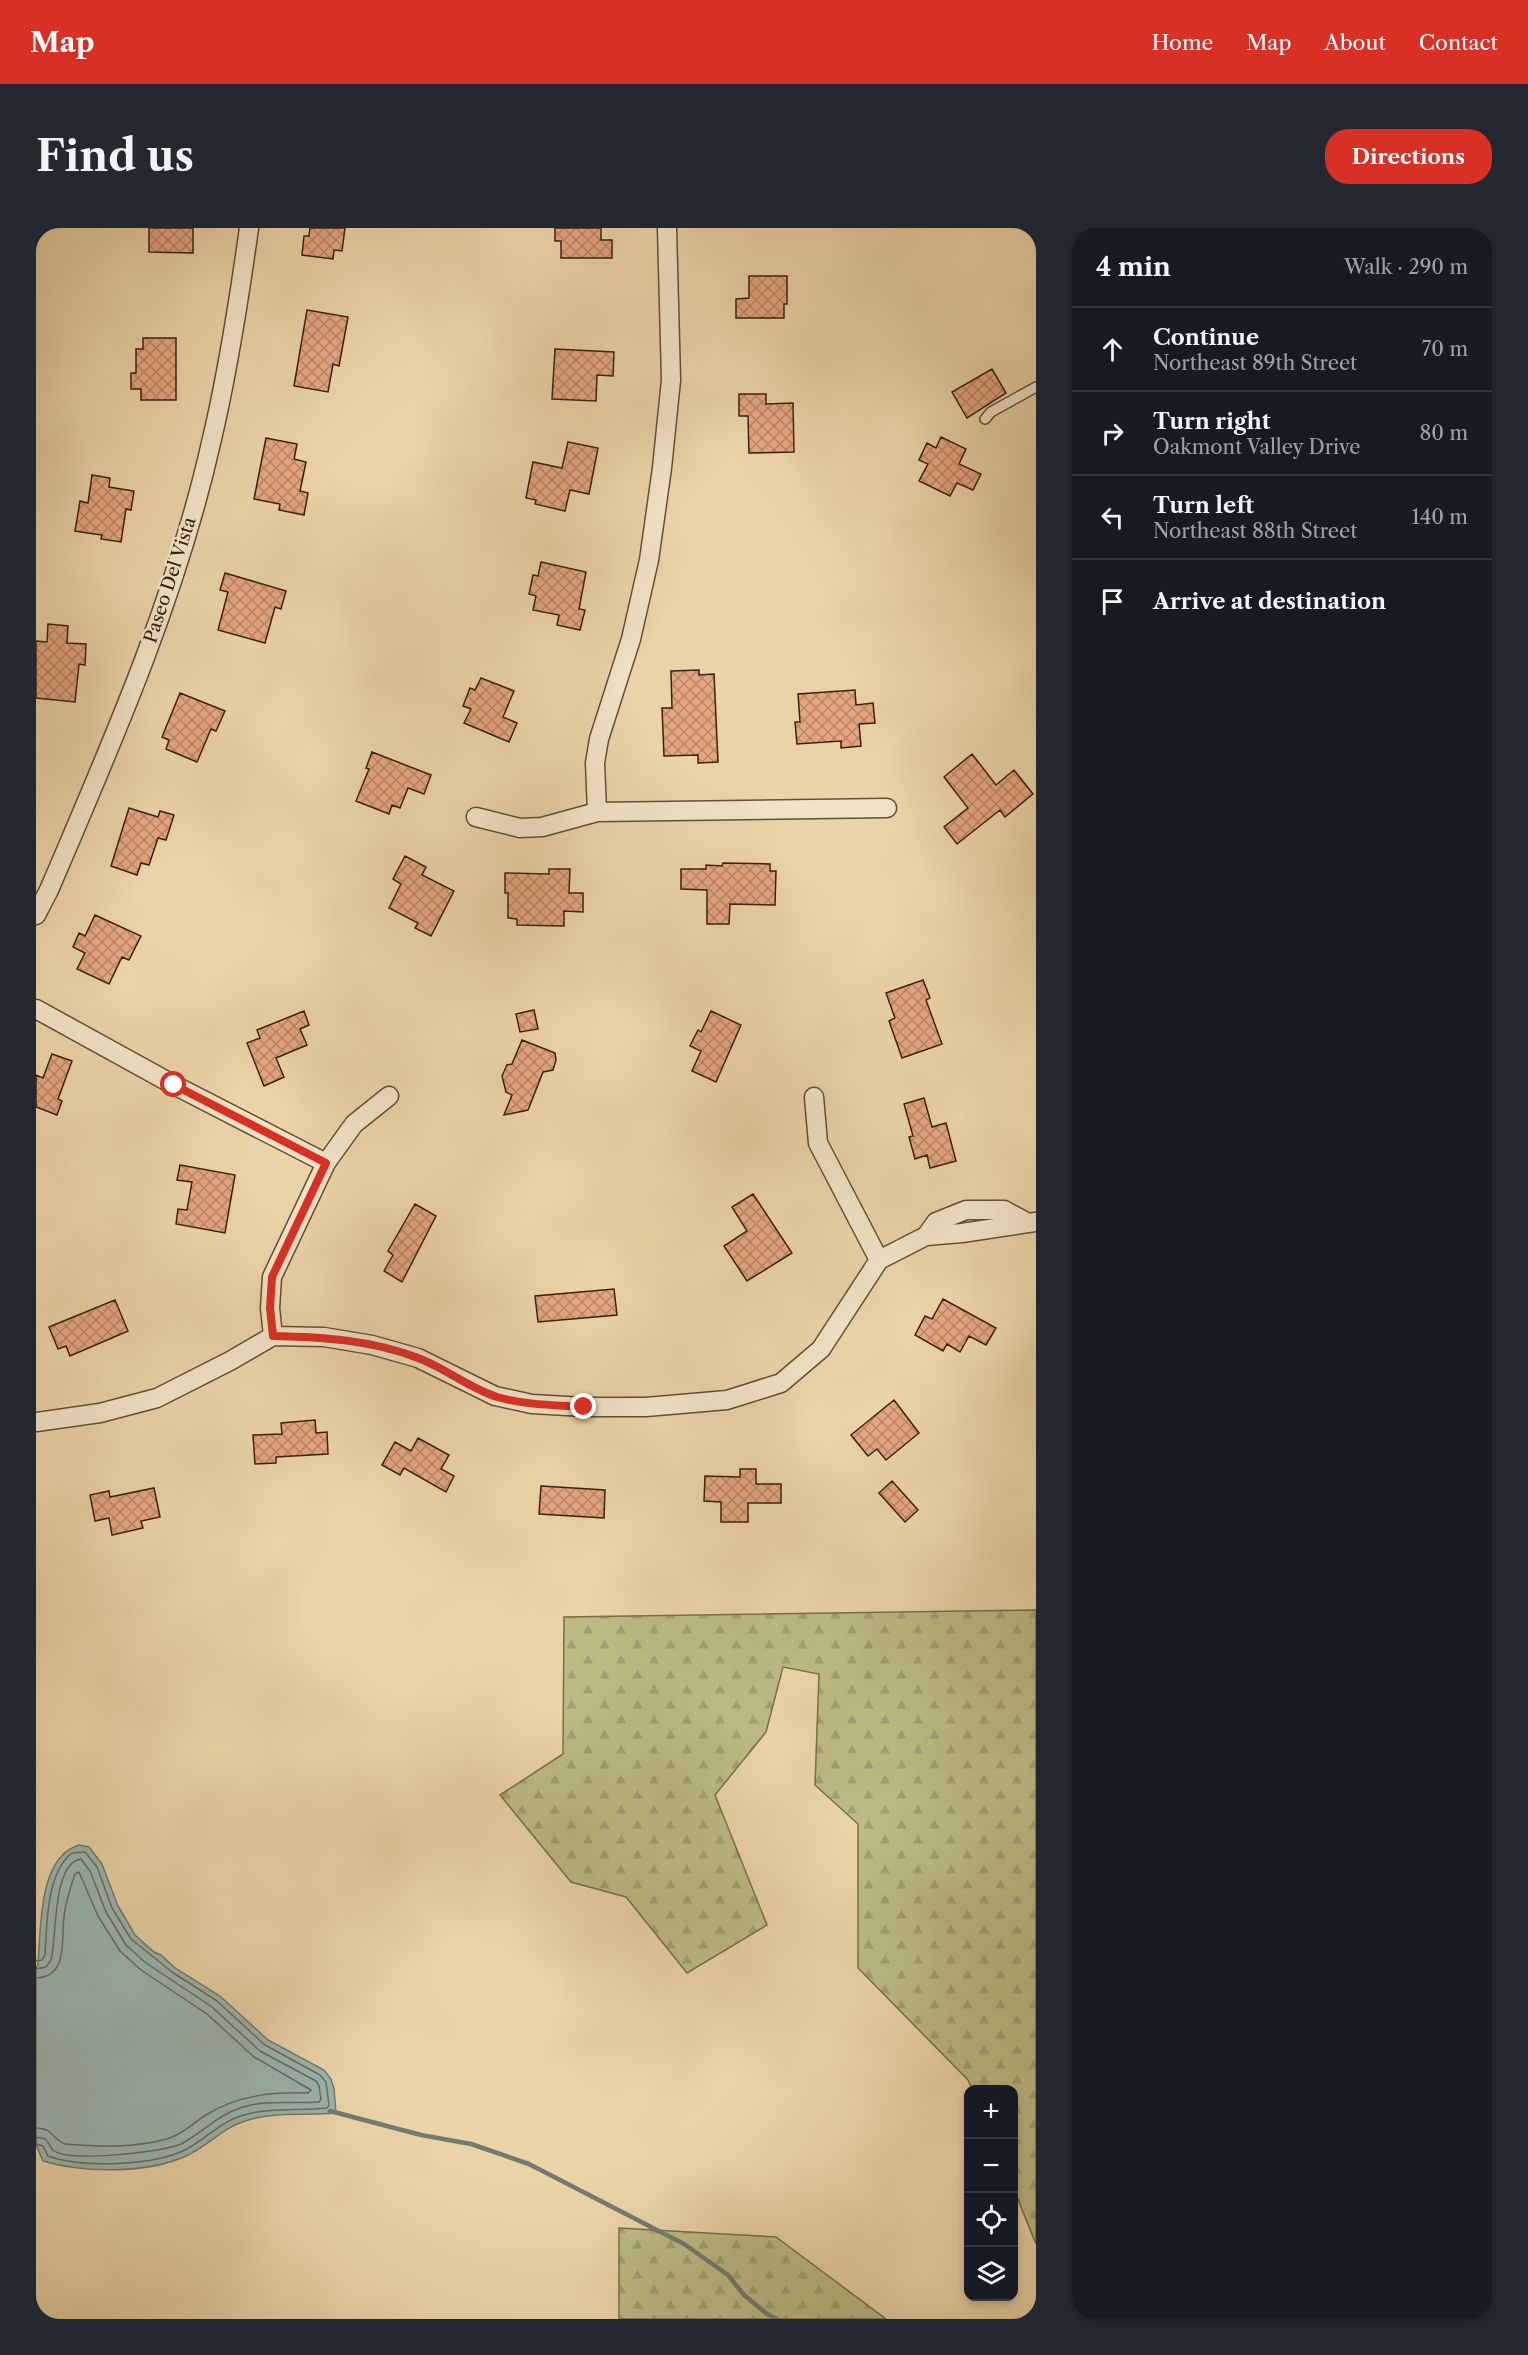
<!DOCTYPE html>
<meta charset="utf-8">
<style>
body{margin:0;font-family:"Libre Caslon Text",serif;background:#242831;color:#f1f3f6}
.controls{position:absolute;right:18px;bottom:18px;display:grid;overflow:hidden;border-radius:12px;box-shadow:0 3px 9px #0003}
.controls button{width:54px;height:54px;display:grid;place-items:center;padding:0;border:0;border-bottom:2px solid #363941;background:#171b24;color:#f1f3f6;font:30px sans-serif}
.stop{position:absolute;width:18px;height:18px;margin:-14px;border:4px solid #d93025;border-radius:50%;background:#fff}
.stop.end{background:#d93025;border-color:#fff;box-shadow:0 2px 6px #0008}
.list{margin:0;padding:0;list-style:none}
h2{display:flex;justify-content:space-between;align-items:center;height:78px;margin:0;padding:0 24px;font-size:26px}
h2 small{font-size:20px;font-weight:400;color:#9ea1a6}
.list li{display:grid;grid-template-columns:39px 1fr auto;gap:18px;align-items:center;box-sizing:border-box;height:84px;padding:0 24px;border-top:2px solid #363941}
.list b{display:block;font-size:22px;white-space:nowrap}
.list p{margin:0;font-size:20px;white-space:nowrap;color:#9ea1a6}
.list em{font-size:20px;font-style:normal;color:#9ea1a6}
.icon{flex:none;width:33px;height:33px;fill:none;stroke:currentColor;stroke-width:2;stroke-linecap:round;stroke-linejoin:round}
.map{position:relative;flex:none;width:1000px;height:2091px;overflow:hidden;border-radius:24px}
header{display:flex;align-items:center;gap:36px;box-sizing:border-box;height:84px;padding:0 30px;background:#d93025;color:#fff}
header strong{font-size:28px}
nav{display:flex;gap:33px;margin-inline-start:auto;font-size:21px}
.intro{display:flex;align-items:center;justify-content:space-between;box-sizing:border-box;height:144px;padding:0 36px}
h1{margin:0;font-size:42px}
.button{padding:15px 27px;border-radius:24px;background:#d93025;color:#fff;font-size:21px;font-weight:700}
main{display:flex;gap:36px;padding:0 36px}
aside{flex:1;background:#171b24;border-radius:24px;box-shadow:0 3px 9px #0003}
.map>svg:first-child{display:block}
.forest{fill:url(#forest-firs);stroke:#7a6e4a;stroke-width:1.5}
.water{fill:#9ab6af;stroke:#737a70;stroke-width:1.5}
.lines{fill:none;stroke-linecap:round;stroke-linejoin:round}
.shore{stroke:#696c60;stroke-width:1.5}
.stream{stroke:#737a70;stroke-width:4.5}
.building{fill:url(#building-cross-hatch);stroke:#382111;stroke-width:1.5}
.lane-casing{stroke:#644e36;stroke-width:12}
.street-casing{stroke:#644e36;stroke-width:21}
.lane{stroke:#f1e2c6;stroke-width:9}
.street{stroke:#f1e2c6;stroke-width:18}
.route{stroke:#d93025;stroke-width:8}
.labels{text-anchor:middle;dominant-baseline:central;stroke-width:5;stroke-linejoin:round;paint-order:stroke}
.street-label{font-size:18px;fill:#382111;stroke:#f1e2c6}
</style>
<header>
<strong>Map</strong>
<nav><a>Home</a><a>Map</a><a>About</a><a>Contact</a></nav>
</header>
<div class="intro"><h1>Find us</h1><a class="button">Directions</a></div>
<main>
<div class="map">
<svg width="1000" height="2091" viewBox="0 0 1000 2091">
<defs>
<pattern id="forest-firs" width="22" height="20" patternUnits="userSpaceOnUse" patternTransform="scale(1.5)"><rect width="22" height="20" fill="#bbbb84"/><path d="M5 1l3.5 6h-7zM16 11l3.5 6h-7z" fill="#a2a071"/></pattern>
<pattern id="building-cross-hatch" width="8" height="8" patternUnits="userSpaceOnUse" patternTransform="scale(1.5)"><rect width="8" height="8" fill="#e4a57f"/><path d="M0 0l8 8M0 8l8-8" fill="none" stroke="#ba8667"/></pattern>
</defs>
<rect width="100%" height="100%" fill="#ead3a7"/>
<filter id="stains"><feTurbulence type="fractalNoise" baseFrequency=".00333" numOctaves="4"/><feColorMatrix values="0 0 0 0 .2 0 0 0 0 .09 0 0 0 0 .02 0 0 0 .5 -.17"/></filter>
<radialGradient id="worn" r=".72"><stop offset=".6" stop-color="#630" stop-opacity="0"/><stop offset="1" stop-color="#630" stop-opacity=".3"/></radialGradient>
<!-- forest -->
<path class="forest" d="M 1000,1382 L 1000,2016 L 978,1962 L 978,1862 L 936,1861 L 932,1852 L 822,1740 L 822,1596 L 779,1557 L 783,1446 L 747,1439 L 730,1504 L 679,1567 L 731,1697 L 651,1745 L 590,1669 L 535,1654 L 464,1567 L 527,1526 L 528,1389 Z
M 583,2000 L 740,2009 L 850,2091 L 583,2091 Z"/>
<!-- water -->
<path class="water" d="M 43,1617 L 53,1619 L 66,1636 L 82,1678 L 99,1707 L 118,1724 L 125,1727 L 139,1740 L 184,1768 L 232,1812 L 288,1842 L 295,1851 L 298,1861 L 300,1885 C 270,1888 238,1883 209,1893 C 186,1900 171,1919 150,1928 C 111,1946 47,1945 7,1933 L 1,1919 L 0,1906 L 0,1742 L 2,1735 C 5,1701 2,1629 43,1617 Z"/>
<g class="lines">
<!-- shore -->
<path class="shore" d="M 0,1733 L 6,1732 L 9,1727 C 11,1698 10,1645 36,1625 L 49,1624 L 61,1639 L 76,1680 L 95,1711 L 136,1744 L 181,1773 L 229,1817 L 284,1847 L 290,1854 L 293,1877 L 291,1880 C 263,1883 235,1879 208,1887 C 185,1893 169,1912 149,1922 C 116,1938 46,1940 12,1928 L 7,1918 L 0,1916
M 0,1741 L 10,1739 L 15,1732 C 21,1710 16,1635 45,1631 L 54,1643 L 70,1684 L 90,1717 L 110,1735 L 176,1779 L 224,1823 L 280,1853 L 283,1858 L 285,1871 L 283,1874 C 256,1876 230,1871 204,1880 C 182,1887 166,1905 145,1916 C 127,1924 32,1935 17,1922 C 14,1919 13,1914 9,1911 L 0,1909
M 0,1750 C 33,1749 25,1711 28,1688 C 30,1674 34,1660 39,1646 L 43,1644 L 62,1688 L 84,1723 L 105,1742 L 171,1786 L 218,1829 L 275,1862 L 272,1865 C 236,1864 202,1867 170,1887 C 157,1895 146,1907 131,1911 C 97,1920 64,1919 30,1916 C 17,1913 18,1900 0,1900"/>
<!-- stream -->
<path class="stream" d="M 294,1883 L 385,1907 L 435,1916 L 493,1936 L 648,2016 L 692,2047 L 708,2067 L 731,2086 L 741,2091"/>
</g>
<!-- building -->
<path class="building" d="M 113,0 L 157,0 L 157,25 L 113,24 Z
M 274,0 L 309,0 L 306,23 L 298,22 L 297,31 L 266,27 L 268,8 L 273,8 Z
M 519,0 L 565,0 L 565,12 L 576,12 L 576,30 L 525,30 L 525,13 L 519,13 Z
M 713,48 L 751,48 L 751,76 L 748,76 L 748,90 L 700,90 L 700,71 L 713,70 Z
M 271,82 L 312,89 L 303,138 L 297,136 L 292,164 L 258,158 Z
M 107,110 L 140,110 L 140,172 L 105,172 L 105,161 L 95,161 L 95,145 L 100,145 L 100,121 L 107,121 Z
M 519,121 L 578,124 L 577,148 L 561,147 L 560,173 L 516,171 Z
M 956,141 L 970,165 L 931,190 L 916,164 Z
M 703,166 L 730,166 L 730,176 L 757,175 L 758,224 L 713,225 L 712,188 L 703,188 Z
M 905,209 L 930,221 L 923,236 L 945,246 L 937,262 L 921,255 L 914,268 L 883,253 L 892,236 L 883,232 L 891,215 L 900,220 Z
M 230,210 L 261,216 L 258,231 L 270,234 L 264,263 L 272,265 L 268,287 L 243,282 L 244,276 L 218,271 Z
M 532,214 L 562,220 L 553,266 L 534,262 L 529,283 L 499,276 L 500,272 L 490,270 L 497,234 L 526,240 Z
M 56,247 L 74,250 L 73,259 L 98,263 L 95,282 L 90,281 L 85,314 L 65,311 L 66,307 L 39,303 L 44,273 L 52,275 Z
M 505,334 L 550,344 L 543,381 L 549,382 L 544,402 L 521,397 L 523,387 L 497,382 L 500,368 L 493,366 L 497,347 L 502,348 Z
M 189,345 L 250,363 L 245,381 L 239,379 L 229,415 L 182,402 L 192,364 L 184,362 Z
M 12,396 L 32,398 L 31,415 L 50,416 L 49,437 L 43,436 L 39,474 L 0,470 L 0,413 L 11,414 Z
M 663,442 L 663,447 L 678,446 L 682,534 L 662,535 L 662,527 L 628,528 L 626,480 L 636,480 L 635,443 Z
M 445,450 L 478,463 L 467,489 L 481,495 L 473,514 L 428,495 L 435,481 L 427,478 L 434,460 L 439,462 Z
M 819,462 L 820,477 L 837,475 L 839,495 L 823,496 L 825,518 L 805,520 L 805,513 L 761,516 L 759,494 L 764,494 L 762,466 Z
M 144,465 L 189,483 L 180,503 L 175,501 L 161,534 L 130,521 L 133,512 L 126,509 Z
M 336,524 L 395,547 L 388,566 L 372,560 L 364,580 L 356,577 L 353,586 L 320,573 L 333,541 L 330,540 Z
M 936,526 L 960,557 L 978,542 L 997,566 L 969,589 L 964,582 L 921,616 L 908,599 L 932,580 L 908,549 Z
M 93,580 L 122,589 L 124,583 L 138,587 L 130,612 L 122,610 L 113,637 L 105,635 L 101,647 L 75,638 Z
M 369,628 L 390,639 L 386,647 L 418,663 L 395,708 L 379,700 L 382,695 L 353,680 L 365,656 L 357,651 Z
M 687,635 L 734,636 L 734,643 L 740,643 L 739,677 L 694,676 L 693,696 L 671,696 L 671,662 L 645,661 L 645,641 L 670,641 L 670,637 L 686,638 Z
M 513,641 L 534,641 L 533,665 L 547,665 L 547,684 L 528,683 L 528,698 L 481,697 L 481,691 L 472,690 L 472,665 L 469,665 L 469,645 L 513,646 Z
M 59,687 L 105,708 L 93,732 L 86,729 L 73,756 L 41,741 L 49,725 L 37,719 L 43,705 L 49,708 Z
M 887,752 L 894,770 L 890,772 L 906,816 L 866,830 L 853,793 L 859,790 L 850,765 Z
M 498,782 L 502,801 L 484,804 L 480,786 Z
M 268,783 L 273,797 L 264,801 L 271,817 L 240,830 L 248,849 L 228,858 L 211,815 L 224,810 L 221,802 Z
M 675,783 L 705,797 L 680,854 L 656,843 L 665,823 L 654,818 L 662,802 L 665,804 Z
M 486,812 L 519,825 L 520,832 L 517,842 L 507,844 L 492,882 L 468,887 L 476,867 L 470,864 L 466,848 L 471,837 L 476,836 Z
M 16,826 L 36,833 L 22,871 L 26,873 L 21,887 L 0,879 L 0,847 L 7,850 Z
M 888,870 L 896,899 L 910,895 L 920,933 L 894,940 L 891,927 L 879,931 L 873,909 L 877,908 L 868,876 Z
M 144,937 L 199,947 L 189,1005 L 140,996 L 142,981 L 151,982 L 156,954 L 141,952 Z
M 717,966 L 756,1025 L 711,1053 L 688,1018 L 711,1003 L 696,979 Z
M 379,976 L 400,988 L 366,1054 L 348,1043 L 357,1027 L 352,1023 Z
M 578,1061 L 581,1087 L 502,1094 L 499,1068 Z
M 907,1071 L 960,1100 L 950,1117 L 933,1108 L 924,1124 L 911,1116 L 907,1123 L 879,1107 L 889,1088 L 896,1091 Z
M 79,1072 L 92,1103 L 34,1128 L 30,1118 L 22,1121 L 13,1099 Z
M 858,1172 L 883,1205 L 850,1232 L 841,1221 L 832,1228 L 815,1207 Z
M 279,1192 L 280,1205 L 291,1204 L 292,1226 L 240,1229 L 240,1235 L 219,1236 L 217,1207 L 246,1206 L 245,1195 Z
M 382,1210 L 413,1227 L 405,1241 L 418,1248 L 410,1264 L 368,1240 L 364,1247 L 346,1237 L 359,1214 L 375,1223 Z
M 704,1241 L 720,1241 L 720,1256 L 745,1256 L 745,1275 L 712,1275 L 712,1294 L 685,1294 L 685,1274 L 668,1273 L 669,1248 L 704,1249 Z
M 856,1253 L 882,1282 L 869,1294 L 843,1265 Z
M 505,1258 L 569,1262 L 568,1290 L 503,1286 Z
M 118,1260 L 124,1289 L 105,1293 L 107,1300 L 76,1307 L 73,1290 L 59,1293 L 54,1267 L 73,1263 L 74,1269 Z"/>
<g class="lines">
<defs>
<path id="lane" d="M 949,191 L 955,184 L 1000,159"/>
<path id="street" d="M 561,584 L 559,535 L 563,511 L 595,411 L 613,332 L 626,240 L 635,152 L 631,0
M 440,589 L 484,600 L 506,599 L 561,584 L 851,580
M 0,687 L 13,662 C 75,517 140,370 175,215 C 192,144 203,72 213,0
M 0,781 L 138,857 L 290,935
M 778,869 L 782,915 L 843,1032
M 890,1008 L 900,994 L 930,982 L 968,982 L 990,994
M 237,1108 L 234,1080 L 236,1049 L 290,935 L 318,896 L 353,868
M 0,1194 L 64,1185 L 121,1170 L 194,1133 L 237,1108 L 288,1109 L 336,1117 L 382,1130 L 459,1168 L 496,1176 L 548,1179 L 610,1179 L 691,1172 L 745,1155 L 785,1121 L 843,1032 L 890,1008 L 926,1005 L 1000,994"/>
</defs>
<!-- lane casing -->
<use href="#lane" class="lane-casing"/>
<!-- street casing -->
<use href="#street" class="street-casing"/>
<!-- lane -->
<use href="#lane" class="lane"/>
<!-- street -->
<use href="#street" class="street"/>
</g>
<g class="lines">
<!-- route -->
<path class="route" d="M 138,857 L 290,935 L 236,1049 L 234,1080 L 237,1108 C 286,1109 336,1112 382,1130 C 409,1140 433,1160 461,1169 C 489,1177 519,1177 548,1179"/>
</g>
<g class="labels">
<!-- street labels -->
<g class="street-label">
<text transform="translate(134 352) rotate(-72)">Paseo Del Vista</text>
</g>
</g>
<rect width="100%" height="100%" filter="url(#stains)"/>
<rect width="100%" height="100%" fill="url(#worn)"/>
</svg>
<div class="controls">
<button>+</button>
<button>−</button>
<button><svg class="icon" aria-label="locate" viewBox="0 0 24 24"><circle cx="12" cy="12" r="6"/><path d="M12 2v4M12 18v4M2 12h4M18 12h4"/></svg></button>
<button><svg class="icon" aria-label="layers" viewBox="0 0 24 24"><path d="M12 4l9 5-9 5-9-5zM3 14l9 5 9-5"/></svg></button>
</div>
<div class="stop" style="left:138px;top:857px"></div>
<div class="stop end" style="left:548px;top:1179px"></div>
</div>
<aside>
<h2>4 min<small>Walk · 290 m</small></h2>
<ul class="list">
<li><svg class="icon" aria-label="ahead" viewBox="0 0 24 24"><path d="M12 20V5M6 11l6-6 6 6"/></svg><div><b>Continue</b><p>Northeast 89th Street</p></div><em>70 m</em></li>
<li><svg class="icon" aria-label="right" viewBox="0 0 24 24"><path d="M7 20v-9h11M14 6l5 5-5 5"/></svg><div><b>Turn right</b><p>Oakmont Valley Drive</p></div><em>80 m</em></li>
<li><svg class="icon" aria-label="left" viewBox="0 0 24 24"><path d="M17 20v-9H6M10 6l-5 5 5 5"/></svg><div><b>Turn left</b><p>Northeast 88th Street</p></div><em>140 m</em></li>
<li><svg class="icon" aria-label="arrive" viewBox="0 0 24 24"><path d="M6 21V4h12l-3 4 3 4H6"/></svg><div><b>Arrive at destination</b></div></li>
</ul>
</aside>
</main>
